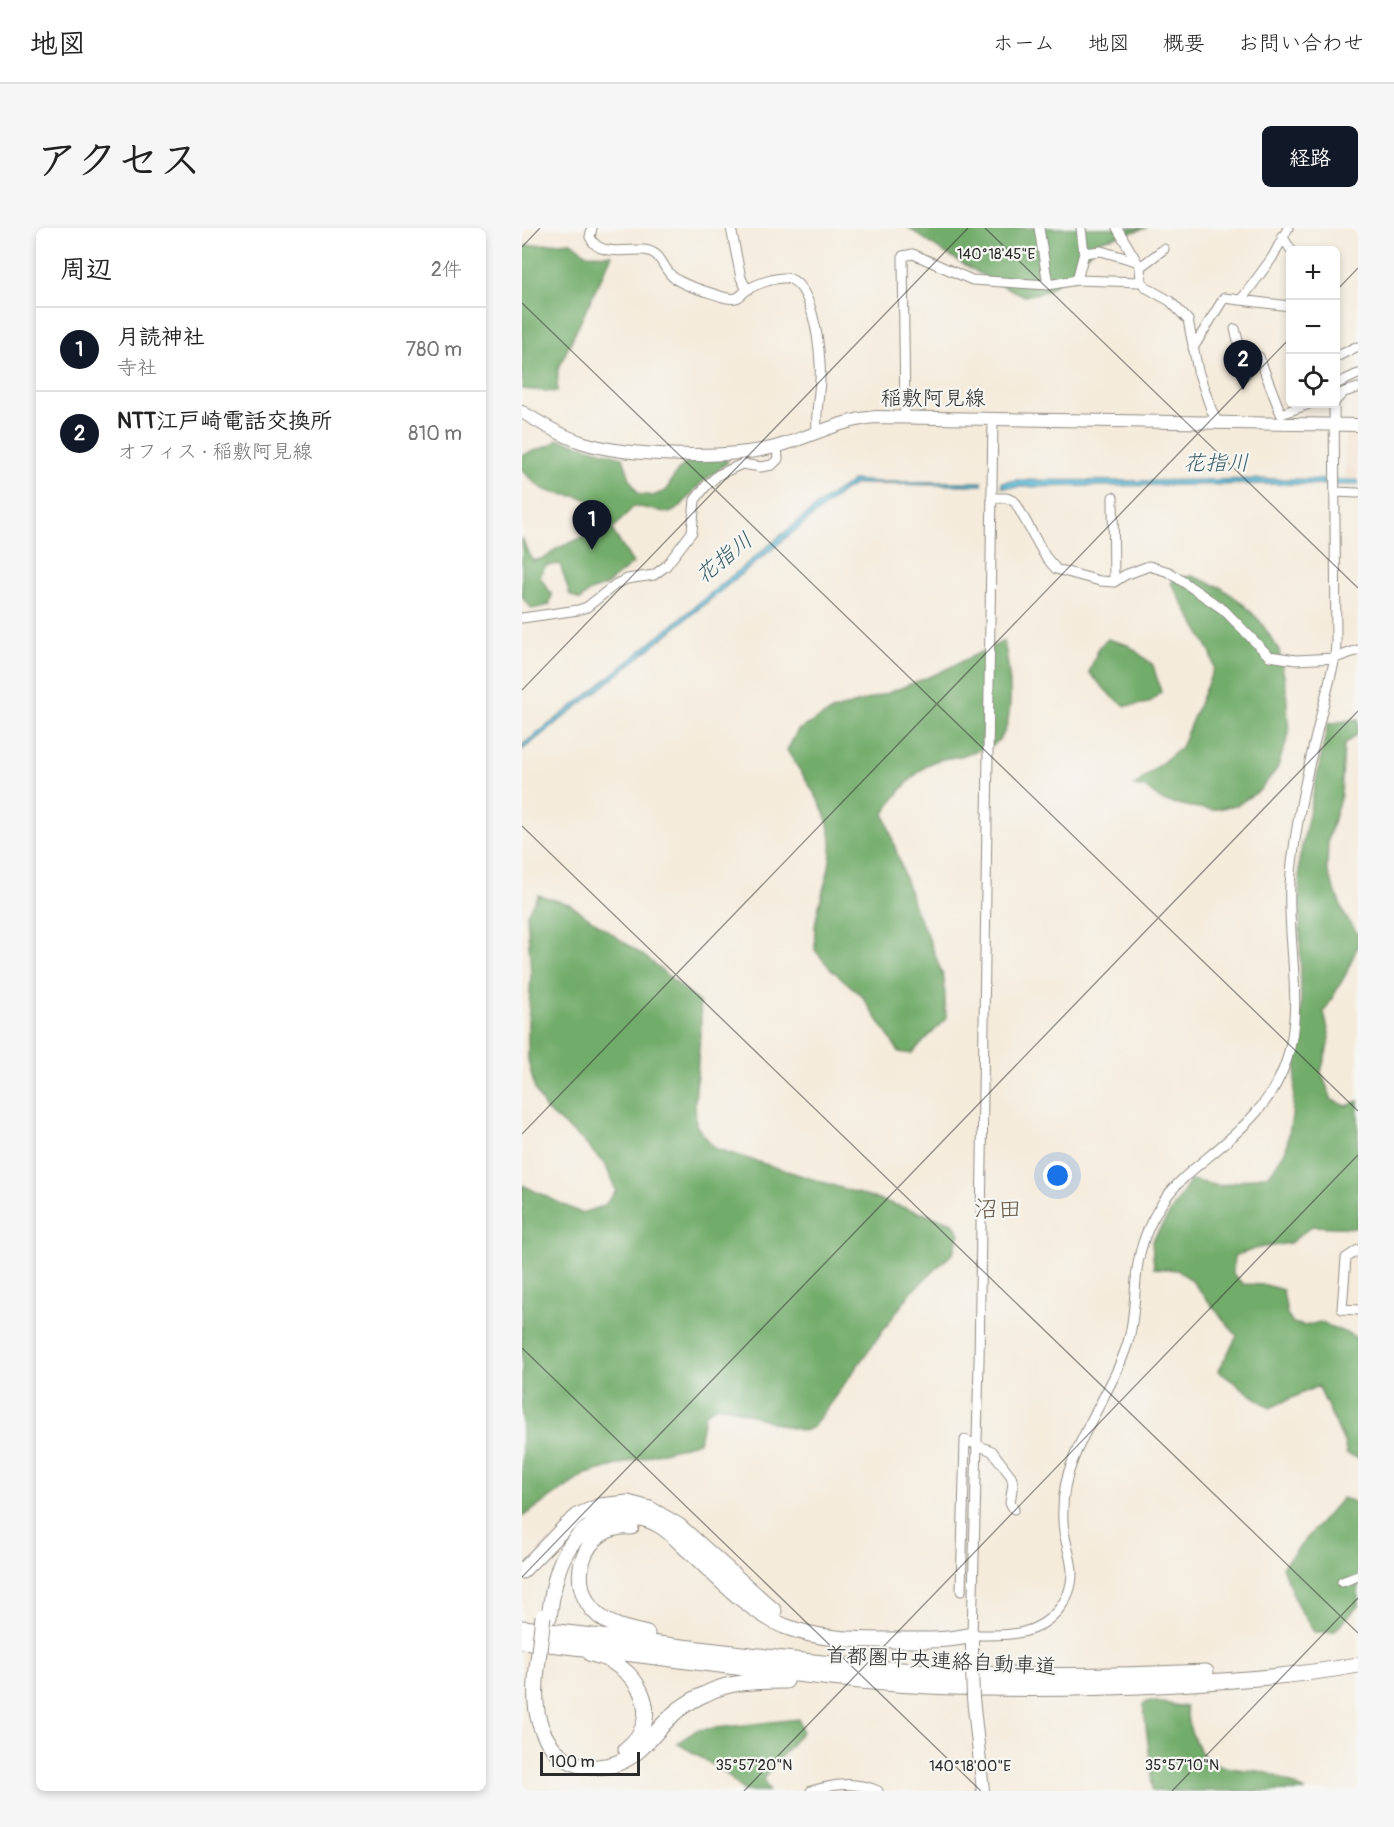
<!DOCTYPE html>
<html lang="ja">
<meta charset="utf-8">
<style>
body{margin:0;font-family:Pangolin,"Klee One",sans-serif;background:#f6f6f6;color:#222}
.controls{position:absolute;right:18px;top:18px;display:grid;overflow:hidden;border-radius:9px;box-shadow:0 3px 9px #0003}
.controls button{width:54px;height:54px;display:grid;place-items:center;padding:0;border:0;border-bottom:2px solid #e0e0e0;background:#fff;color:#222;font:30px sans-serif}
.scale{position:absolute;left:18px;bottom:15px;width:100px;box-sizing:border-box;padding-left:6px;border:3px solid #2b2b2b;border-top:0;font-size:16px;line-height:21px;white-space:nowrap;color:#2b2b2b;-webkit-text-stroke:4px #f6f6f2;paint-order:stroke}
.you{position:absolute;left:536px;top:948px;width:21px;height:21px;margin:-15px;border:4px solid #fff;border-radius:50%;background:#1a73e8;box-shadow:0 0 0 9px #1a73e833}
.badge{display:grid;place-items:center;width:39px;height:39px;border-radius:50%;background:#111827;color:#fff;font-size:20px;font-weight:700}
.pin{position:absolute;translate:-50% -50px;filter:drop-shadow(0 2px 3px #0008)}
.pin::after{content:'';position:absolute;top:32px;width:21px;height:18px;background:inherit;clip-path:polygon(0 0,100% 0,50% 100%)}
.list{margin:0;padding:0;list-style:none}
h2{display:flex;justify-content:space-between;align-items:center;height:78px;margin:0;padding:0 24px;font-size:26px}
h2 small{font-size:20px;font-weight:400;color:#767676}
.list li{display:grid;grid-template-columns:39px 1fr auto;gap:18px;align-items:center;box-sizing:border-box;height:84px;padding:0 24px;border-top:2px solid #e0e0e0}
.list b{display:block;font-size:22px;white-space:nowrap}
.list p{margin:0;font-size:20px;white-space:nowrap;color:#767676}
.list em{font-size:20px;font-style:normal;color:#767676}
.icon{flex:none;width:33px;height:33px;fill:none;stroke:currentColor;stroke-width:2;stroke-linecap:round;stroke-linejoin:round}
.map{position:relative;flex:none;width:836px;height:1563px;overflow:hidden;border-radius:9px}
header{display:flex;align-items:center;gap:36px;box-sizing:border-box;height:84px;padding:0 30px;background:#fff;border-bottom:2px solid #e0e0e0}
header strong{font-size:28px}
nav{display:flex;gap:33px;margin-inline-start:auto;font-size:21px}
.intro{display:flex;align-items:center;justify-content:space-between;box-sizing:border-box;height:144px;padding:0 36px}
h1{margin:0;font-size:42px}
.button{padding:15px 27px;border-radius:9px;background:#111827;color:#fff;font-size:21px;font-weight:700}
main{display:flex;gap:36px;padding:0 36px}
aside{flex:1;background:#fff;border-radius:9px;box-shadow:0 3px 9px #0003}
.map>svg:first-child{display:block}
.built{fill:#f1d5bd}
.forest{fill:#72ac6b;stroke:#4e6c4b;stroke-width:1.5}
.water{fill:#56b7d5;stroke:#407180;stroke-width:1.5}
.lines{fill:none;stroke-linecap:round;stroke-linejoin:round}
.minor-casing{stroke:#908b83;stroke-width:11}
.major-casing{stroke:#908b83;stroke-width:14}
.highway-casing{stroke:#908b83;stroke-width:17}
.minor{stroke:#fff;stroke-width:9}
.major{stroke:#fff;stroke-width:12}
.highway{stroke:#fff;stroke-width:15}
.major-bridge-casing{stroke:#908b83;stroke-width:14;stroke-linecap:butt}
.highway-bridge-casing{stroke:#908b83;stroke-width:17;stroke-linecap:butt}
.major-bridge{stroke:#fff;stroke-width:12}
.highway-bridge{stroke:#fff;stroke-width:15}
.ticks{fill:none;stroke:#2b2b2b;stroke-width:1.5;stroke-opacity:0.45}
.labels{text-anchor:middle;dominant-baseline:central;stroke-width:4.5;stroke-linejoin:round;paint-order:stroke}
.street-label{font-size:21px;fill:#2b2b2b;stroke:#f6f6f2}
.water-label{font-size:22px;font-style:italic;fill:#3a5c66;stroke:#f6f6f2}
.quarter-label{font-size:24px;fill:#6b5d4d;stroke:#f6f6f2}
.ticks-label{font-size:15px;text-anchor:middle;fill:#2b2b2b;stroke:#f6f6f2;stroke-width:4.5;stroke-linejoin:round;paint-order:stroke}
</style>
<header>
<strong>地図</strong>
<nav><a>ホーム</a><a>地図</a><a>概要</a><a>お問い合わせ</a></nav>
</header>
<div class="intro"><h1>アクセス</h1><a class="button">経路</a></div>
<main>
<aside>
<h2>周辺<small>2件</small></h2>
<ul class="list">
<li><span class="badge">1</span><div><b>月読神社</b><p>寺社</p></div><em>780 m</em></li>
<li><span class="badge">2</span><div><b>NTT江戸崎電話交換所</b><p>オフィス · 稲敷阿見線</p></div><em>810 m</em></li>
</ul>
</aside>
<div class="map">
<svg width="836" height="1563" viewBox="0 0 836 1563">
<rect width="100%" height="100%" fill="#f6f6f2"/>
<filter id="ink" filterUnits="userSpaceOnUse"><feTurbulence type="fractalNoise" baseFrequency=".0167" numOctaves="2"/><feDisplacementMap in="SourceGraphic" scale="12" xChannelSelector="R" yChannelSelector="G"/><feConvolveMatrix kernelMatrix="1 2 1 2 8 2 1 2 1" color-interpolation-filters="sRGB"/></filter>
<filter id="wash" filterUnits="userSpaceOnUse"><feTurbulence type="fractalNoise" baseFrequency=".008" numOctaves="4" result="noise"/><feDisplacementMap in="SourceGraphic" scale="24" xChannelSelector="R" yChannelSelector="G"/><feGaussianBlur stdDeviation="1.35" result="paint"/><feColorMatrix in="noise" values="0 0 0 0 0 0 0 0 0 0 0 0 0 0 0 0 0 1.4 0 .05"/><feComposite in="paint" operator="in"/></filter>
<g filter="url(#wash)">
<rect width="100%" height="100%" fill="#f5ebdb"/>
<!-- built -->
<path class="built" d="M 823,206 L 836,206 L 836,250 L 823,249 Z"/>
<!-- forest -->
<path class="forest" d="M 387,0 L 625,0 L 577,13 L 557,36 L 525,63 L 503,68 L 472,54 L 418,22 Z
M 49,14 L 65,26 L 90,27 L 36,141 L 35,164 L 0,161 L 0,18 Z
M 36,211 L 101,229 L 108,251 L 116,266 L 131,268 L 145,262 C 159,229 170,232 202,230 L 206,234 L 178,256 L 157,280 L 148,285 L 112,278 L 90,302 L 111,335 L 83,358 L 68,363 L 58,372 L 48,367 L 38,336 L 23,338 L 18,349 L 30,367 L 27,377 L 10,381 L 0,369 L 0,309 L 5,323 L 12,333 L 25,329 L 34,321 L 66,307 L 83,290 C 71,263 49,271 26,263 C 17,260 7,249 0,242 L 0,227 L 29,217 Z
M 670,348 L 698,359 L 719,374 L 738,393 L 757,422 L 764,459 L 767,506 L 755,541 L 737,563 L 715,577 L 690,582 L 670,579 L 641,573 L 624,560 L 612,558 L 659,519 L 692,440 L 689,425 L 649,355 L 655,350 Z
M 586,411 L 606,417 L 631,437 L 639,464 L 627,475 L 604,478 L 589,468 L 567,444 L 577,419 Z
M 482,413 C 487,437 496,498 474,515 C 467,520 453,523 444,526 C 433,531 418,529 409,535 C 389,547 374,567 362,585 L 393,681 L 407,711 L 422,751 L 424,791 L 389,826 L 377,824 L 340,768 L 307,739 L 293,722 C 293,714 292,706 293,699 C 296,670 311,642 309,613 C 307,579 281,550 265,522 L 276,502 L 310,483 L 366,465 L 414,446 Z
M 836,491 L 836,505 L 822,517 L 819,567 L 806,611 L 805,642 L 823,688 L 836,706 L 836,717 L 824,746 L 802,784 L 808,810 L 799,844 L 810,872 L 825,878 L 836,873 L 836,1000 L 790,998 L 768,1015 L 736,1020 L 712,1028 L 711,1046 L 721,1056 L 744,1057 L 761,1062 L 765,1086 L 771,1095 L 782,1098 L 798,1094 L 836,1110 L 836,1230 L 824,1226 L 823,1216 L 796,1158 L 748,1180 L 696,1143 L 715,1108 L 669,1052 L 655,1042 L 632,1040 L 630,1013 L 669,952 L 698,958 L 748,946 L 764,922 L 770,888 L 779,781 L 777,633 L 806,496 Z
M 16,667 L 47,676 L 125,730 L 178,775 L 179,794 L 173,875 L 174,897 L 192,920 L 431,995 L 438,1005 L 431,1025 L 389,1064 L 291,1199 L 282,1203 L 258,1197 L 204,1178 L 195,1178 L 183,1185 L 177,1214 L 64,1246 L 0,1289 L 0,957 L 59,985 L 82,978 L 94,963 L 84,938 L 60,912 L 24,882 L 13,862 L 6,832 L 6,795 L 9,747 L 5,686 Z
M 820,1270 L 836,1275 L 836,1378 L 812,1404 L 792,1404 L 776,1379 L 760,1339 Z
M 628,1473 L 664,1479 C 665,1494 674,1525 688,1533 C 703,1542 725,1541 742,1544 C 756,1547 771,1557 784,1563 L 630,1563 L 629,1538 L 621,1476 Z
M 277,1491 L 280,1503 L 241,1551 L 247,1563 L 222,1563 L 201,1543 L 155,1515 L 175,1502 Z"/>
<!-- water -->
<path class="water" d="M 753,251 L 836,252 L 836,257 L 754,256 L 480,259 L 480,254 L 496,252 L 617,253 Z
M 332,252 L 356,254 L 460,254 L 460,257 L 334,256 L 323,262 L 73,465 L 0,522 L 0,517 L 70,463 L 302,272 Z"/>
</g>
<g filter="url(#ink)">
<g class="lines">
<defs>
<path id="minor" d="M 70,0 L 68,9 C 76,29 105,21 122,22 C 140,24 139,38 150,48 C 160,58 187,64 201,69 C 204,70 211,71 214,70 C 218,69 222,64 225,62 C 234,56 254,49 264,50 C 290,53 297,115 298,135 C 300,157 293,180 295,203
M 209,0 L 219,50 L 223,58 L 227,60
M 517,0 L 526,57
M 595,0 L 618,39 L 619,54 L 625,60 L 648,73 L 666,92 L 676,143 L 689,181 L 696,196
M 760,8 L 769,22
M 562,25 L 579,23 L 614,33
M 618,39 L 642,21
M 555,52 L 562,25 L 559,0
M 719,72 L 750,30 L 766,0
M 713,101 L 721,132 L 737,129 L 759,186 L 787,176
M 671,120 L 702,70 L 768,78
M 814,129 L 834,119
M 814,156 L 836,146
M 814,172 L 822,164 L 836,160
M 383,189 L 381,28 L 391,26 L 450,52 L 526,57 L 555,52 L 619,54
M 471,190 L 457,1134 L 450,1407 C 467,1407 485,1408 501,1404 C 529,1397 551,1372 550,1343 C 549,1326 541,1310 541,1293 C 540,1272 543,1251 551,1232 C 566,1192 593,1156 606,1114 C 613,1091 612,1066 615,1042 C 618,1018 628,993 641,974 C 652,957 669,943 685,930 C 719,902 751,875 765,831 C 782,775 765,714 768,656 C 774,579 795,505 813,430 L 814,415 L 812,176
M 813,264 L 836,265
M 591,269 L 592,354
M 469,270 L 485,270 L 493,274 L 523,328 L 534,341 L 578,353 L 592,354 L 603,347 L 627,338 L 647,344 L 702,382 L 747,428 L 774,432 L 813,430 L 836,422
M 0,390 L 56,382 L 65,379 L 94,356 L 105,351 L 132,347 L 144,338 L 170,304 L 173,272 L 184,258 L 196,247 L 220,236 L 239,239 L 250,237 L 256,231 L 255,218
M 836,1022 L 824,1030 L 820,1081 L 836,1082
M 820,1354 L 836,1348
M 439,1363 L 443,1212 L 470,1223 L 489,1248 L 491,1255 L 488,1275 L 492,1281
M 289,1563 C 312,1556 333,1553 356,1563"/>
<path id="major" d="M 0,184 C 20,196 40,208 62,215 C 107,229 207,231 253,219 C 287,210 317,192 354,189 L 836,197
M 450,1438 L 450,1407
M 451,1470 L 461,1563"/>
<path id="highway" d="M 109,1299 C 60,1295 41,1358 77,1388 C 91,1399 109,1402 125,1406
M 0,1343 L 44,1298 L 57,1287 L 78,1278 L 106,1275 L 128,1281 L 157,1298 L 252,1383
M 27,1389 C 32,1353 37,1315 73,1296 C 91,1287 117,1286 135,1296 C 147,1302 156,1313 166,1322 C 195,1348 225,1382 262,1398 C 300,1413 338,1412 378,1412 C 403,1412 426,1413 450,1407
M 0,1400 C 142,1415 283,1437 425,1445 C 511,1449 598,1448 684,1444
M 0,1413 C 113,1425 225,1442 338,1453 C 444,1463 550,1462 655,1456 C 716,1452 776,1448 836,1437
M 69,1426 C 114,1435 146,1488 104,1521
M 16,1432 C 12,1463 10,1499 34,1523 C 58,1546 93,1543 117,1522 C 131,1510 141,1494 156,1482 C 164,1476 174,1470 183,1466 C 208,1453 236,1453 264,1453"/>
</defs>
<!-- minor casing -->
<use href="#minor" class="minor-casing"/>
<!-- major casing -->
<use href="#major" class="major-casing"/>
<!-- highway casing -->
<use href="#highway" class="highway-casing"/>
<!-- minor -->
<use href="#minor" class="minor"/>
<!-- major -->
<use href="#major" class="major"/>
<!-- highway -->
<use href="#highway" class="highway"/>
<defs>
<path id="major-bridge" d="M 450,1438 L 451,1470"/>
<path id="highway-bridge" d="M 16,1432 L 21,1388"/>
</defs>
<!-- major-bridge casing -->
<use href="#major-bridge" class="major-bridge-casing"/>
<!-- highway-bridge casing -->
<use href="#highway-bridge" class="highway-bridge-casing"/>
<!-- major-bridge -->
<use href="#major-bridge" class="major-bridge"/>
<!-- highway-bridge -->
<use href="#highway-bridge" class="highway-bridge"/>
</g>
</g>
<!-- ticks -->
<path class="ticks" d="M 463,0 L 836,360M 0,19 L 18,0M 814,63 L 836,40M 0,75 L 836,883M 0,462 L 446,0M 0,598 L 836,1405M 0,906 L 768,110M 0,1120 L 459,1563M 0,1349 L 836,483M 222,1563 L 836,927M 650,1563 L 836,1370"/>
<g class="labels">
<!-- street labels -->
<g class="street-label">
<text x="411" y="170">稲敷阿見線</text>
<text transform="translate(419 1433) rotate(3)">首都圏中央連絡自動車道</text>
</g>
<!-- water labels -->
<g class="water-label">
<text x="694" y="235">花指川</text>
<text transform="translate(202 330) rotate(-39)">花指川</text>
</g>
<!-- quarter labels -->
<g class="quarter-label">
<text x="476" y="981">沼田</text>
</g>
</g>
<g class="ticks-label">
<text x="474" y="31">140°18'45"E</text>
<text x="232" y="1542">35°57'20"N</text>
<text x="660" y="1542">35°57'10"N</text>
<text x="448" y="1543">140°18'00"E</text>
</g>
</svg>
<div class="controls">
<button>+</button>
<button>−</button>
<button><svg class="icon" aria-label="locate" viewBox="0 0 24 24"><circle cx="12" cy="12" r="6"/><path d="M12 2v4M12 18v4M2 12h4M18 12h4"/></svg></button>
</div>
<div class="scale">100 m</div>
<div class="you"></div>
<div class="pin badge" style="left:70px;top:322px">1</div>
<div class="pin badge" style="left:721px;top:162px">2</div>
</div>
</main>
